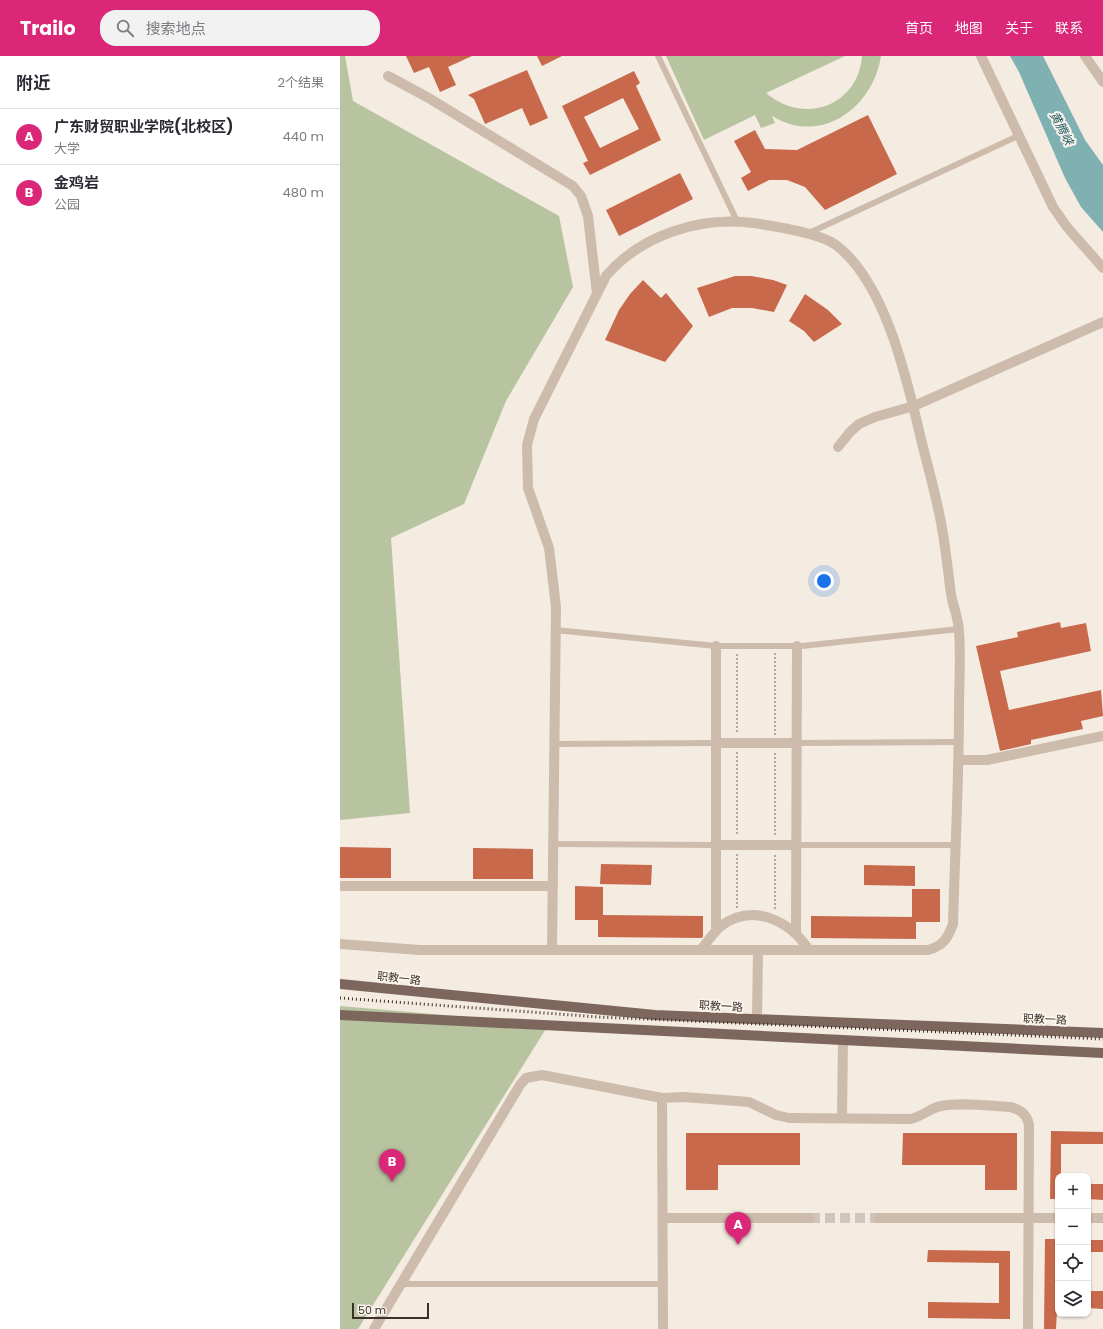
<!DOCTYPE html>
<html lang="zh">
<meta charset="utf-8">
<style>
body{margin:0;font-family:Poppins,"Noto Sans SC",sans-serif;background:#f2f2f3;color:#2b2b33}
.controls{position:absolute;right:12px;bottom:12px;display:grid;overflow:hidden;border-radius:8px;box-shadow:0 1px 3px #0004}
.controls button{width:36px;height:36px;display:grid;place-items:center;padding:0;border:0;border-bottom:1px solid #e1e1e2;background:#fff;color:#2b2b33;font:20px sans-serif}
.scale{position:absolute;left:12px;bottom:10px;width:77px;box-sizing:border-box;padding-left:4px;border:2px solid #3b302b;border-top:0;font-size:11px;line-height:14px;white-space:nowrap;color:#3b302b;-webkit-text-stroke:3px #fbf5ee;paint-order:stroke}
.you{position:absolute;left:484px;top:525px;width:14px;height:14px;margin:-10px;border:3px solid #fff;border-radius:50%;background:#1a73e8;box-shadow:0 0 0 6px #1a73e833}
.badge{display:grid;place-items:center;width:26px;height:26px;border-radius:50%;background:#db2777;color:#fff;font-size:13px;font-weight:700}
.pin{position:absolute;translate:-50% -33px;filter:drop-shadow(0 1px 2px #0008)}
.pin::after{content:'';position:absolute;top:21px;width:14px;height:12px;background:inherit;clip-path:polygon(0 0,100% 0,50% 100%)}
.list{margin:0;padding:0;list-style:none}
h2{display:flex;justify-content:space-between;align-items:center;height:52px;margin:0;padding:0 16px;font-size:17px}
h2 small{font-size:13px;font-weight:400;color:#7c7c81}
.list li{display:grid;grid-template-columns:26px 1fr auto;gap:12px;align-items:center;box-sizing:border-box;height:56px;padding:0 16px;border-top:1px solid #e1e1e2}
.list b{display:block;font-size:15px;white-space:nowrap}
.list p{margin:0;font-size:13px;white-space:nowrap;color:#7c7c81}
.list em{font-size:13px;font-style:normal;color:#7c7c81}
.icon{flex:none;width:22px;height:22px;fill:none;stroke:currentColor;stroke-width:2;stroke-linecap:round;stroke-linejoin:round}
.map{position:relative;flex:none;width:763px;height:1273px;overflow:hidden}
header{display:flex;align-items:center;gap:24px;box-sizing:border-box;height:56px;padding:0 20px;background:#db2777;color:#fff}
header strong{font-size:19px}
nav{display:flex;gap:22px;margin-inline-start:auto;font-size:14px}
.search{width:280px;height:36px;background:#f2f2f3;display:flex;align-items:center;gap:10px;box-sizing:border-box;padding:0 14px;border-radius:16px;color:#7c7c81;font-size:15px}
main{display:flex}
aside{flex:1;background:#fff}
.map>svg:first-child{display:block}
.green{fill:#b8c4a0}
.water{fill:#7fb0b2}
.building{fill:#c8694b;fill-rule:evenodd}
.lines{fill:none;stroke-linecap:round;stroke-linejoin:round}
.street-tunnel{stroke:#cfc6bd;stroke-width:10;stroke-dasharray:10 5;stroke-linecap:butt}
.path{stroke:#b9a596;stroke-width:2;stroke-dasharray:2 2;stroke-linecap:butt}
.lane{stroke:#cdbbac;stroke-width:6}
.street{stroke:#cdbbac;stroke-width:10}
.primary{stroke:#7d675c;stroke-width:10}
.rail{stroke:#3b302b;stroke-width:3;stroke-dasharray:1 3;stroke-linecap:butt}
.labels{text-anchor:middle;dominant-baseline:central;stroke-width:4;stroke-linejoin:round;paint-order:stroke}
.street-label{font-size:11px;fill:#3b302b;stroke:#fbf5ee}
.water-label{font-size:12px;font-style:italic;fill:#1f5a5e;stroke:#fbf5ee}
</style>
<header>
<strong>Trailo</strong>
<div class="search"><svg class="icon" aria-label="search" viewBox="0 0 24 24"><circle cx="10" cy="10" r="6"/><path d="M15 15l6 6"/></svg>搜索地点</div>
<nav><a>首页</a><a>地图</a><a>关于</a><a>联系</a></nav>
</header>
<main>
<aside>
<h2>附近<small>2个结果</small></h2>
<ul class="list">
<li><span class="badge">A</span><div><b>广东财贸职业学院(北校区)</b><p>大学</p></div><em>440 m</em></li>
<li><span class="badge">B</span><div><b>金鸡岩</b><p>公园</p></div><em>480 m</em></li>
</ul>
</aside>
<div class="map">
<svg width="763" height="1273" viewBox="0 0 763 1273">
<rect width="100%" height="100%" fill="#f4ebe1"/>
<!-- green -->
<path class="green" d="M 0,0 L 5,0 L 13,45 L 219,160 L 233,231 L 166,345 L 124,448 L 51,482 L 70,757 L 0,764 Z
M 326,0 L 505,0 L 426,37 C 463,69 518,51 522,0 L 541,0 C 533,52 481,90 432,60 L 435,67 L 421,72 L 415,59 L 364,84 Z
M 0,950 L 209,968 L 18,1273 L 0,1273 Z"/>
<!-- water -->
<path class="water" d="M 670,0 L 703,0 L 745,84 L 763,109 L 763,176 L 741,151 L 725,122 L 679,16 Z"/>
<!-- building -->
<path class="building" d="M 66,0 L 132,0 L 108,11 L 116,29 L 100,36 L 89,11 L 74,17 Z
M 197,0 L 222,0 L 202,10 Z
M 187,14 L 208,62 L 190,70 L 182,52 L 145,68 L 134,43 L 128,39 Z
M 294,15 L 300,27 L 296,30 L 321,84 L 250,119 L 243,107 L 248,105 L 222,50 ZM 283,42 L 299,73 L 260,92 L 244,61 Z
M 528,59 L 557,118 L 485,154 L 465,131 L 447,124 L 429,124 L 408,135 L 401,122 L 411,116 L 394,85 L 415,74 L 425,93 L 457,94 Z
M 340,117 L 353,143 L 279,180 L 266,154 Z
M 395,220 L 411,220 L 433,224 L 447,229 L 434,256 L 412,252 L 392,252 L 369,261 L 357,232 Z
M 303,224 L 321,242 L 326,237 L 353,270 L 325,306 L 265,284 L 279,254 L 290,238 Z
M 465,238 L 488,254 L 502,268 L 474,286 L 464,275 L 449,265 Z
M 720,566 L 721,572 L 746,567 L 751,595 L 660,615 L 669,654 L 761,634 L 763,660 L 741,665 L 743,673 L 691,684 L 691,688 L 660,695 L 636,590 L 678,581 L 677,576 Z
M 0,791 L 51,792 L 51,822 L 0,822 Z
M 133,792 L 193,793 L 193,823 L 133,823 Z
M 261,808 L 312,809 L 311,829 L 260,828 Z
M 524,809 L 575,810 L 575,830 L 524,829 Z
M 235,830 L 263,831 L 263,859 L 363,860 L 363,880 L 362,882 L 258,881 L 258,864 L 235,864 Z
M 572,833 L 600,833 L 600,866 L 576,866 L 576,883 L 471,882 L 471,860 L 572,861 Z
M 711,1075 L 763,1076 L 763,1088 L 721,1088 L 721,1120 L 718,1120 L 718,1143 L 710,1143 Z
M 346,1077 L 460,1077 L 460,1109 L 378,1109 L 378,1134 L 346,1134 Z
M 563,1077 L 677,1077 L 677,1134 L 645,1134 L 645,1109 L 562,1109 Z
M 748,1128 L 763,1128 L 763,1144 L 748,1143 Z
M 705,1183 L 718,1183 L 718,1196 L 715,1196 L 715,1235 L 718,1235 L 716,1273 L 704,1273 Z
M 748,1184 L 763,1184 L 763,1196 L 748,1196 Z
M 588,1194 L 670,1195 L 670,1263 L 588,1262 L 588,1246 L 659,1247 L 659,1207 L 587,1206 Z
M 748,1235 L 763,1235 L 763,1253 L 748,1252 Z"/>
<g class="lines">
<!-- street-tunnel -->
<path class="street-tunnel" d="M 470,1162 L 538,1162"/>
<!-- path -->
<path class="path" d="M 435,597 L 435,679
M 397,598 L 397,678
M 397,696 L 397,780
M 435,697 L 435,781
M 435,799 L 435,855
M 397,852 L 397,798"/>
<!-- lane -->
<path class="lane" d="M 318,0 L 397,165
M 469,177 L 678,80
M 215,574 L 376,590 L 462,590 L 619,573
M 457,687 L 619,686
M 214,688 L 376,687
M 214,788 L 376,789
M 456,789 L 616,789
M 61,1228 L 323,1228"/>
<!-- street -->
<path class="street" d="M 641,0 L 713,151 L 727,171 L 763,212
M 745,0 L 763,26
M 48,20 L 87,41 L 233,130 L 241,140 L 248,160 L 257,238
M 498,391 L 510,376 L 519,368 L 535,361 L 574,350 L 763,266
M 376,590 L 376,875
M 376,687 L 457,687
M 619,704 L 647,704 L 763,680
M 376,789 L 456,789
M 0,830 L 213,830
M 456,878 L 457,590
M 0,888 L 80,894 L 588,894 C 603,890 608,882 613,868 C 615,796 619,724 619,652 C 619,627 621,601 619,576 C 619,563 613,551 611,538 C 608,516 606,494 602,472 C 597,442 588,412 581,383 C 567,324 546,227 496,189 C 480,177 434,170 413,167 C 360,160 301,179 266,220 L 194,363 L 187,389 L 188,432 L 209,492 L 216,551 L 212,894
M 361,894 C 367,886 373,877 381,870 C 413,846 450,865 469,894
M 417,963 L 418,894
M 322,1042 L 323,1273
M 502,1062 L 503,984
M 323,1162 L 470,1162
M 538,1162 L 718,1162
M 748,1162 L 763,1162
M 34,1273 L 180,1029 L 186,1022 L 202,1019 L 322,1042 L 344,1041 L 409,1046 L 436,1059 L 449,1062 L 570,1063 C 582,1061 590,1052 601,1050 C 621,1046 649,1050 670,1051 C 680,1053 687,1058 689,1069 L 688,1273"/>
<!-- primary -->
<path class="primary" d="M 0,928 L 315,959 L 763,977
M 0,959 L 763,997"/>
<!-- rail -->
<path class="rail" d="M 0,942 L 259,961 L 763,983"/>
</g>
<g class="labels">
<!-- street labels -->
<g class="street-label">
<text transform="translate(59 922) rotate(6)">职教一路</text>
<text transform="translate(381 950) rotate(3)">职教一路</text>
<text transform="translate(705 963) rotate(2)">职教一路</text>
</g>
<!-- water labels -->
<g class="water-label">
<text transform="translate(722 72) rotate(62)">黄腾峡</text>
</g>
</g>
</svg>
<div class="controls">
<button>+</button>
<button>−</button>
<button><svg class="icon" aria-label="locate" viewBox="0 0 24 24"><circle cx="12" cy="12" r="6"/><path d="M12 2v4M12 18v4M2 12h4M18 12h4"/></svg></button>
<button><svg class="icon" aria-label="layers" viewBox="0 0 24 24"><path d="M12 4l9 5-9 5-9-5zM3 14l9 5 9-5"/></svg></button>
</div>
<div class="scale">50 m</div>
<div class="you"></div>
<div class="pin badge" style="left:398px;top:1189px">A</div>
<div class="pin badge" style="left:52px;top:1126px">B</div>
</div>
</main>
